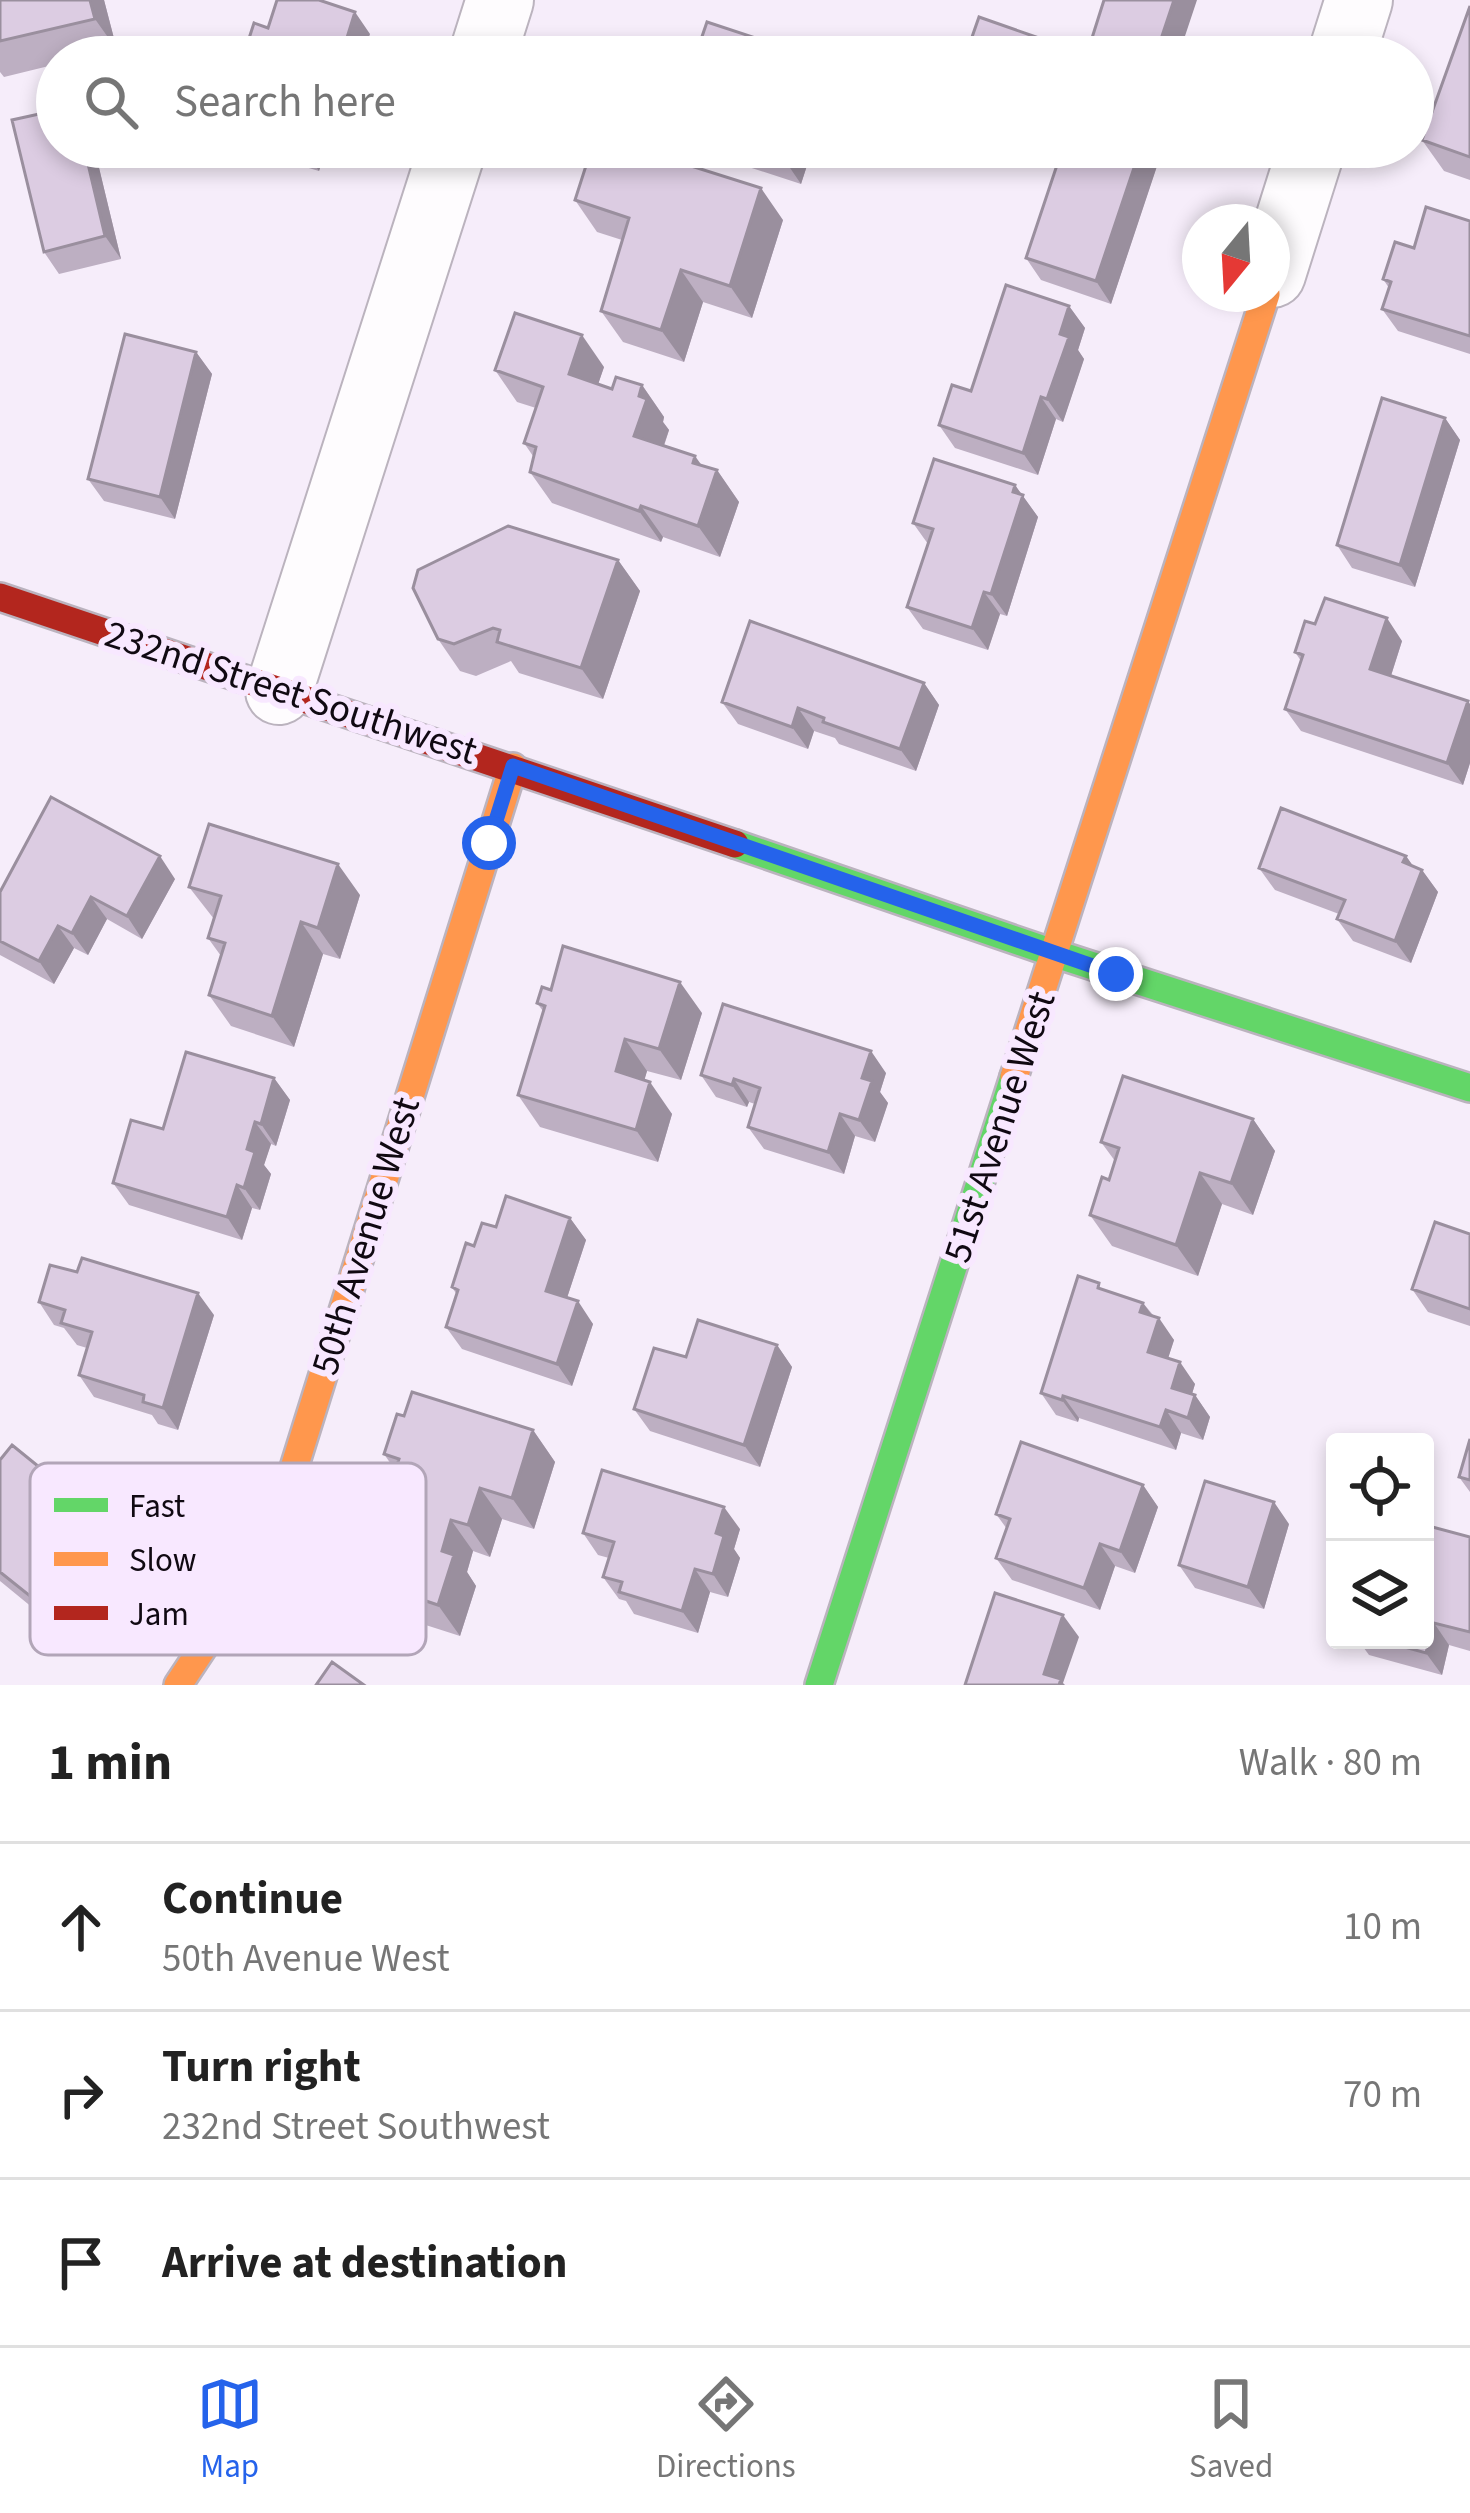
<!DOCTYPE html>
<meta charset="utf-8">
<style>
body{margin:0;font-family:"Source Sans 3",sans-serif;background:#f6f6f6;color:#222}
.controls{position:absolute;right:36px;bottom:36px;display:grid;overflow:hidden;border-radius:12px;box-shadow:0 6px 18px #0003}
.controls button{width:108px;height:108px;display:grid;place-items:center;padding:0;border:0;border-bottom:3px solid #e0e0e0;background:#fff;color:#222;font:60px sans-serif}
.compass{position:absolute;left:1182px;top:204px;width:108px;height:108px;border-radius:50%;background:#fff;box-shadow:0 6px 18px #0003;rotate:198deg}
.stop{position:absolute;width:36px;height:36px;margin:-27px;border:9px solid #2563eb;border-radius:50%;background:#fff}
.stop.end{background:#2563eb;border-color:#fff;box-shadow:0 3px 12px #0008}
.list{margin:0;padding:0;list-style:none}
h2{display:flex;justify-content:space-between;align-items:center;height:156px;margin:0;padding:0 48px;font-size:51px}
h2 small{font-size:39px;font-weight:400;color:#767676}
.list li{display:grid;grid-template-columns:78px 1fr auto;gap:36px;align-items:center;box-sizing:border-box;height:168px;padding:0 48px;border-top:3px solid #e0e0e0}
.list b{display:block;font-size:45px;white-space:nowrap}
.list p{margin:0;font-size:39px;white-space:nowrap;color:#767676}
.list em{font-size:39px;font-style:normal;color:#767676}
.icon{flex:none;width:66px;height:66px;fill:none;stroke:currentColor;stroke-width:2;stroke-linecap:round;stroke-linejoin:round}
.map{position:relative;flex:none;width:1470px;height:1685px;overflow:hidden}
.search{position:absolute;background:#fff;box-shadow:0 6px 18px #0003;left:36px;right:36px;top:36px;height:132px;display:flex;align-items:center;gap:30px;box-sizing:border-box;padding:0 42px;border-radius:66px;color:#767676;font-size:45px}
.sheet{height:660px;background:#fff}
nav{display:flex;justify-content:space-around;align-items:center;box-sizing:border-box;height:168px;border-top:3px solid #e0e0e0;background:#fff;font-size:33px;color:#767676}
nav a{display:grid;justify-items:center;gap:6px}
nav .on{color:#2563eb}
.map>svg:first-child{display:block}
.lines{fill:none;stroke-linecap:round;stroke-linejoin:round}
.street-casing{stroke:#bbb3be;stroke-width:70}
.fast-casing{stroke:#bbb3be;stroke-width:32}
.slow-casing{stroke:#bbb3be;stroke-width:32}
.jam-casing{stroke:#bbb3be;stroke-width:32}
.street{stroke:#fefcfe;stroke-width:66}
.fast{stroke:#63d668;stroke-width:27}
.slow{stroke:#ff974d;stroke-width:27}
.jam{stroke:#b3261e;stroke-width:27}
.wall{fill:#bdafc2}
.shaded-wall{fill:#9a8f9e}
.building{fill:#dccce2;stroke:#9a8f9e;stroke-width:3}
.route{stroke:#2563eb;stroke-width:15}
.labels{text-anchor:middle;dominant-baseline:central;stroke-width:12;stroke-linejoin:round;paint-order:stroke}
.street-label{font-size:39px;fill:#100912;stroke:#f8e8ff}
.key{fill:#f8e8ff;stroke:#b2a5b8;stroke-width:3}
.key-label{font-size:33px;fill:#100912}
</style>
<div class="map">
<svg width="1470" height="1685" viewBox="0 0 1470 1685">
<rect width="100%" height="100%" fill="#f6edfa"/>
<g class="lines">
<defs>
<path id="street" d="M 482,57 L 500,0
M 1341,57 L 1359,0
M 1272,274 L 1312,147
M 279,691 L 453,147"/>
<path id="fast" d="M 735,844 L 1056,954 L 1470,1088
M 819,1685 L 1014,1077"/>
<path id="slow" d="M 1014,1077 L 1266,294
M 178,1685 L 269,1548 L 513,767"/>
<path id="jam" d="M 0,597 L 735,844"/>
</defs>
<!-- street casing -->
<use href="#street" class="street-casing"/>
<!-- fast casing -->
<use href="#fast" class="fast-casing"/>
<!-- slow casing -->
<use href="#slow" class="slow-casing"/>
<!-- jam casing -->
<use href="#jam" class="jam-casing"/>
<!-- street -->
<use href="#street" class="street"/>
<!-- fast -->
<use href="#fast" class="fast"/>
<!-- slow -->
<use href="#slow" class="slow"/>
<!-- jam -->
<use href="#jam" class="jam"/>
</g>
<!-- wall -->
<path class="wall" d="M 0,0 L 104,0 L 117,50 L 91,57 L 57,57 L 57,64 L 4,77 L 0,72 Z
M 1470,6 L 1470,180 L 1444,171 L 1422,140 Z
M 57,147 L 94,147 L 121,259 L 59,274 L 44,252 Z
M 237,147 L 327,147 L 319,171 Z
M 687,147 L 813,147 L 801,184 Z
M 1159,160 L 1111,304 L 1041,280 L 1026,258 Z
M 575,200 L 783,220 L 752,318 L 703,302 L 684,362 L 623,342 L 601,311 L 622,240 L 597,232 Z
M 1470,221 L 1470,354 L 1398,331 L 1382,309 L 1389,288 L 1383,279 L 1414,248 Z
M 1069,306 L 1085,328 L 1078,350 L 1084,359 L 1063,422 L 1056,419 L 1038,475 L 955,448 L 939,425 L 971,391 Z
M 196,352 L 212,374 L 175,519 L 104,501 L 88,479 Z
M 604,367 L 598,384 L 612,389 L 642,385 L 664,417 L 663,422 L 669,430 L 664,446 L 702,466 L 717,470 L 739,502 L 720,557 L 663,537 L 661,542 L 552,503 L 530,472 L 533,456 L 524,443 L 536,408 L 517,402 L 495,370 Z
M 1445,418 L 1460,440 L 1415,587 L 1352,568 L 1337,545 Z
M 1015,485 L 1038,517 L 1007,616 L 1000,614 L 988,650 L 923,629 L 907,607 L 928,544 L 913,523 Z
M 618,560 L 640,591 L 603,699 L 519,673 L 511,661 L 476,676 L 460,671 L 438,639 Z
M 1315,624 L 1402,641 L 1391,676 L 1470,704 L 1470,763 L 1463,785 L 1301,731 L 1285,709 L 1301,661 L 1295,652 Z
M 924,683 L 939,705 L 916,771 L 839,744 L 835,738 L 814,731 L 808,749 L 738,724 L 722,702 Z
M 1406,856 L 1413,866 L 1422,870 L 1438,892 L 1411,963 L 1353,941 L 1337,919 L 1339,914 L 1275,890 L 1259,868 Z
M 175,879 L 142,939 L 107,919 L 88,955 L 74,948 L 54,984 L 0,955 L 0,892 Z
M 189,887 L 360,895 L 340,959 L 323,954 L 294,1047 L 231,1026 L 209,995 L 221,956 L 208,938 L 214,919 Z
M 551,990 L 702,1013 L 681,1080 L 647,1071 L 644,1080 L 672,1114 L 658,1162 L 540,1127 L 518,1095 L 543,1011 L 537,1003 Z
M 886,1073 L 880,1092 L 888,1103 L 875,1142 L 855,1136 L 844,1174 L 764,1149 L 748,1127 L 755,1104 L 749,1102 L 747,1107 L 716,1097 L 701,1075 Z
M 274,1078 L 290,1100 L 276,1146 L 271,1144 L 264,1165 L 271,1174 L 260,1210 L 252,1208 L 242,1240 L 129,1205 L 113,1183 L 163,1129 Z
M 1253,1119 L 1275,1151 L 1253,1215 L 1222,1204 L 1198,1276 L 1112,1246 L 1090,1215 L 1109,1180 L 1115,1161 L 1101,1142 Z
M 570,1218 L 586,1240 L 567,1298 L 593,1324 L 572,1386 L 462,1349 L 446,1327 L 457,1295 L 452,1287 L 474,1246 L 496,1227 Z
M 1470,1234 L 1470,1326 L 1428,1312 L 1412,1289 Z
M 1104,1290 L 1143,1303 L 1174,1340 L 1168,1358 L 1195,1384 L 1192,1394 L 1195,1395 L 1210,1417 L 1203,1440 L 1181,1433 L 1176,1450 L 1079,1418 L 1078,1422 L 1056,1415 L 1041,1393 Z
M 39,1302 L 214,1315 L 178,1430 L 158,1424 L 152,1415 L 94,1397 L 79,1375 L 87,1348 L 77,1345 L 64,1328 L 54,1325 Z
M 777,1345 L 792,1367 L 760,1467 L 650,1431 L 634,1409 L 686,1357 Z
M 404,1416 L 533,1430 L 555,1462 L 534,1529 L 502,1519 L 490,1557 L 473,1551 L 467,1572 L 476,1586 L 460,1636 L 382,1611 L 360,1579 L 395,1470 L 384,1454 Z
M 1470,1439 L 1470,1492 L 1459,1477 Z
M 0,1460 L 117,1540 L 102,1559 L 105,1564 L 93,1580 L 88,1576 L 50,1622 L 0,1581 Z
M 1143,1485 L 1158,1507 L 1135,1573 L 1115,1566 L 1100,1610 L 1012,1580 L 996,1558 L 1007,1529 L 996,1514 Z
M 1289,1524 L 1264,1609 L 1195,1588 L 1179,1565 Z
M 740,1529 L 734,1549 L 740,1558 L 728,1597 L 710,1592 L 698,1633 L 634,1614 L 626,1601 L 619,1599 L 603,1577 L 609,1558 L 598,1555 L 583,1533 Z
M 1470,1537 L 1470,1651 L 1449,1645 L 1442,1675 L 1369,1655 L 1358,1640 L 1425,1640 Z"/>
<!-- shaded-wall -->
<path class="shaded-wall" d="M 90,0 L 104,0 L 117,50 L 95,19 Z
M 1174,0 L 1197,0 L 1178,57 L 1155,57 Z
M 355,12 L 370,34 L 363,57 L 341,57 Z
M 1036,37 L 1044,49 L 1041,57 L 1029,57 Z
M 84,147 L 94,147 L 121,259 L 105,236 Z
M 304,147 L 327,147 L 319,171 L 304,148 Z
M 791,147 L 813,147 L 801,184 L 786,162 Z
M 1141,147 L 1151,147 L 1159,160 L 1111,304 L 1096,281 Z
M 761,188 L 783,220 L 752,318 L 730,286 Z
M 681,270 L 703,302 L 684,362 L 661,330 Z
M 1069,306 L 1085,328 L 1078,350 L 1084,359 L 1063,422 L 1047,399 L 1060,334 Z
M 582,335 L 604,367 L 591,405 L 569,374 Z
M 196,352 L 212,374 L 175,519 L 160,497 Z
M 642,385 L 664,417 L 663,422 L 669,430 L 656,468 L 634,436 L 639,396 Z
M 1041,397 L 1056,419 L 1038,475 L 1023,453 Z
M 1445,418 L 1460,440 L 1415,587 L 1400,565 Z
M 695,456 L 713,481 L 717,470 L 739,502 L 720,557 L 698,526 L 693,463 Z
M 1015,485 L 1038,517 L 1007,616 L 991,594 Z
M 641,506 L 663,537 L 661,542 L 639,511 Z
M 618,560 L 640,591 L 603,699 L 581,668 Z
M 984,592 L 1000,614 L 988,650 L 972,628 Z
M 1387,618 L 1402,641 L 1386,691 L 1370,669 Z
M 924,683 L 939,705 L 916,771 L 900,749 Z
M 1468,701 L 1470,704 L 1470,763 L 1463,785 L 1447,763 Z
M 798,708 L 814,731 L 808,749 L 792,727 Z
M 160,856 L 175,879 L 142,939 L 127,916 Z
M 1406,856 L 1420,876 L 1422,870 L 1438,892 L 1411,963 L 1395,941 L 1403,862 Z
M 338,864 L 360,895 L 340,959 L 318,928 Z
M 91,897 L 107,919 L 88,955 L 72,933 Z
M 301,922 L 323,954 L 294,1047 L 272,1016 Z
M 58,926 L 74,948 L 54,984 L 39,961 Z
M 680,982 L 702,1013 L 681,1080 L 659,1049 Z
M 625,1039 L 647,1071 L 638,1103 L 616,1071 Z
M 871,1051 L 886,1073 L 880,1092 L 888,1103 L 875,1142 L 859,1120 L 862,1078 Z
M 274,1078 L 290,1100 L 276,1146 L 261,1124 Z
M 734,1079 L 749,1102 L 747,1107 L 732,1085 Z
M 650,1082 L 672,1114 L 658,1162 L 636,1130 Z
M 840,1114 L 855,1136 L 844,1174 L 828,1152 Z
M 1253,1119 L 1275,1151 L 1253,1215 L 1231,1183 Z
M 255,1122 L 271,1144 L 264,1165 L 271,1174 L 260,1210 L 244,1188 L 247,1149 Z
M 1200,1173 L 1222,1204 L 1198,1276 L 1176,1245 Z
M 237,1185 L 252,1208 L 242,1240 L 227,1217 Z
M 570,1218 L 586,1240 L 562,1313 L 546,1291 Z
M 198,1293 L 214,1315 L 178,1430 L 163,1408 Z
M 578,1301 L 593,1324 L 572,1386 L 557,1364 Z
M 1143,1303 L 1157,1322 L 1159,1318 L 1174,1340 L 1163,1374 L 1148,1352 L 1140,1312 Z
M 777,1345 L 792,1367 L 760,1467 L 744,1445 Z
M 1180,1362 L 1195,1384 L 1187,1410 L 1172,1388 Z
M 1195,1395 L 1210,1417 L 1203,1440 L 1188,1418 Z
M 1063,1396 L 1079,1418 L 1078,1422 L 1062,1400 Z
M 1166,1410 L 1181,1433 L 1176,1450 L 1160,1427 Z
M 533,1430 L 555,1462 L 534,1529 L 512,1498 Z
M 1143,1485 L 1158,1507 L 1135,1573 L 1120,1551 Z
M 480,1488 L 502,1519 L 490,1557 L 468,1525 Z
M 1274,1502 L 1289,1524 L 1264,1609 L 1248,1587 Z
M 724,1507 L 740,1529 L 734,1549 L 740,1558 L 728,1597 L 713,1574 L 716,1533 Z
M 102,1518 L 117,1540 L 102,1559 L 105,1564 L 93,1580 L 78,1558 L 86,1539 Z
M 451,1520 L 473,1551 L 467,1572 L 476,1586 L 460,1636 L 438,1605 L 442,1551 Z
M 1100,1544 L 1115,1566 L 1100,1610 L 1084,1588 Z
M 72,1554 L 88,1576 L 50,1622 L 35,1600 Z
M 695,1569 L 710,1592 L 698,1633 L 682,1611 Z
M 1063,1615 L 1079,1637 L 1063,1683 L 1065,1685 L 1052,1685 L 1044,1674 Z
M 1434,1623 L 1449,1645 L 1442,1675 L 1426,1653 Z"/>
<!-- building -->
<path class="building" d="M 0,0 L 90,0 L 95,19 L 0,41 Z
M 277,0 L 319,0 L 355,12 L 341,57 L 243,57 L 254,23 L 268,28 Z
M 1104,0 L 1174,0 L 1155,57 L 1086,57 Z
M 1470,6 L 1470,157 L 1422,140 Z
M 979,17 L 1036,37 L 1029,57 L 965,57 Z
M 707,22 L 786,48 L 784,57 L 695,57 Z
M 210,51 L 228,57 L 208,57 Z
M 57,110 L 57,147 L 84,147 L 105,236 L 44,252 L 12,120 Z
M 592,147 L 631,147 L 761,188 L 730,286 L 681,270 L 661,330 L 601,311 L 629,218 L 575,200 Z
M 740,147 L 791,147 L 786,162 Z
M 1063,147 L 1141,147 L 1096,281 L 1026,258 Z
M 1426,207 L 1470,221 L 1470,336 L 1382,309 L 1391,282 L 1383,279 L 1395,242 L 1414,248 Z
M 1006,285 L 1069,306 L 1060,334 L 1069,337 L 1047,399 L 1041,397 L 1023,453 L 939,425 L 952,385 L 971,391 Z
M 515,313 L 582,335 L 569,374 L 612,389 L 616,377 L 642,385 L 639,396 L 647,399 L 634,436 L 695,456 L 693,463 L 717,470 L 698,526 L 641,506 L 639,511 L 530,472 L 536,447 L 524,443 L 543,387 L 495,370 Z
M 125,334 L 196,352 L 160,497 L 88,479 Z
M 1382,398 L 1445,418 L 1400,565 L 1337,545 Z
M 934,459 L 1015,485 L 1013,492 L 1023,495 L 991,594 L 984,592 L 972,628 L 907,607 L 933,529 L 913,523 Z
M 508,526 L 618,560 L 581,668 L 497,642 L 500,630 L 493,628 L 454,644 L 438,639 L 413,588 L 418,570 Z
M 1325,598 L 1387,618 L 1370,669 L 1468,701 L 1447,763 L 1285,709 L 1303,655 L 1295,652 L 1305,621 L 1315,624 Z
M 750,621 L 924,683 L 900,749 L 823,722 L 824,718 L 798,708 L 792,727 L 722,702 Z
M 51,797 L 160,856 L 127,916 L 91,897 L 72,933 L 58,926 L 39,961 L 0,941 L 0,892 Z
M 1281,808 L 1406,856 L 1403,862 L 1422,870 L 1395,941 L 1337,919 L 1345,900 L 1259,868 Z
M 209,824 L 338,864 L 318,928 L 301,922 L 272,1016 L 209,995 L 225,943 L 208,938 L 221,896 L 189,887 Z
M 563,946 L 680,982 L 659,1049 L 625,1039 L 616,1071 L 650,1082 L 636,1130 L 518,1095 L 545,1006 L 537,1003 L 542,987 L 551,990 Z
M 723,1004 L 871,1051 L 862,1078 L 872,1081 L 859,1120 L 840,1114 L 828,1152 L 748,1127 L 760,1088 L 734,1079 L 732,1085 L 701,1075 Z
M 186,1052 L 274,1078 L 261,1124 L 255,1122 L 247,1149 L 255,1152 L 244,1188 L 237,1185 L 227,1217 L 113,1183 L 131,1120 L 163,1129 Z
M 1123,1076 L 1253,1119 L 1231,1183 L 1200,1173 L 1176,1245 L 1090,1215 L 1102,1177 L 1109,1180 L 1119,1148 L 1101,1142 Z
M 506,1196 L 570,1218 L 546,1291 L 578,1301 L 557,1364 L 446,1327 L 458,1290 L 452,1287 L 466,1243 L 474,1246 L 482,1223 L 496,1227 Z
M 1435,1222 L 1470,1234 L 1470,1309 L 1412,1289 Z
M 82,1258 L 198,1293 L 163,1408 L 143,1402 L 144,1395 L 79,1375 L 92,1332 L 61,1323 L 65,1310 L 39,1302 L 50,1265 L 77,1272 Z
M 1078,1276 L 1099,1283 L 1098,1288 L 1143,1303 L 1140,1312 L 1159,1318 L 1148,1352 L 1180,1362 L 1172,1388 L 1195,1395 L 1188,1418 L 1166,1410 L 1160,1427 L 1063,1396 L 1062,1400 L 1041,1393 Z
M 698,1320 L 777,1345 L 744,1445 L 634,1409 L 654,1348 L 686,1357 Z
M 412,1392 L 533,1430 L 512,1498 L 480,1488 L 468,1525 L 451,1520 L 442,1551 L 454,1555 L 438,1605 L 360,1579 L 399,1459 L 384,1454 L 397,1414 L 404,1416 Z
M 1470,1439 L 1470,1480 L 1459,1477 Z
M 1021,1442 L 1143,1485 L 1120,1551 L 1100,1544 L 1084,1588 L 996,1558 L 1010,1519 L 996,1514 Z
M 12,1445 L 102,1518 L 86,1539 L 90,1542 L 78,1558 L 72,1554 L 35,1600 L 0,1572 L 0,1460 Z
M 602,1470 L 724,1507 L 716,1533 L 724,1536 L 713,1574 L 695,1569 L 682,1611 L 619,1592 L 622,1582 L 603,1577 L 614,1542 L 583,1533 Z
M 1205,1481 L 1274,1502 L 1248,1587 L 1179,1565 Z
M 1425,1525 L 1470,1537 L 1470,1632 L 1434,1623 L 1426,1653 L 1379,1640 L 1425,1640 Z
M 995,1593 L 1063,1615 L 1044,1674 L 1061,1679 L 1059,1685 L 965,1685 Z
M 332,1662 L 364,1685 L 316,1685 Z"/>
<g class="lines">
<!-- route -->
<path class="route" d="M 489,843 L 513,766 L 1116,974"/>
</g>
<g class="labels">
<!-- street labels -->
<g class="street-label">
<text transform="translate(291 693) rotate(18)">232nd Street Southwest</text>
<text transform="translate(1000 1127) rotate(-72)">51st Avenue West</text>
<text transform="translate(366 1236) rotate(-73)">50th Avenue West</text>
</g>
</g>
<!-- legend -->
<rect x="30" y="1463" width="396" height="192" rx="18" class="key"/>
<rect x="54" y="1498" width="54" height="14" fill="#63d668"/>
<rect x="54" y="1552" width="54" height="14" fill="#ff974d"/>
<rect x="54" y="1606" width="54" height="14" fill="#b3261e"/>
<g class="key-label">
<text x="129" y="1517">Fast</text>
<text x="129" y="1571">Slow</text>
<text x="129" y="1625">Jam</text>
</g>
</svg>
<div class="controls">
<button><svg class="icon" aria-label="locate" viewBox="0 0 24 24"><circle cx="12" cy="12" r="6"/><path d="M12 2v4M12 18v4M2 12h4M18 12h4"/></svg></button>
<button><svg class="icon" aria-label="layers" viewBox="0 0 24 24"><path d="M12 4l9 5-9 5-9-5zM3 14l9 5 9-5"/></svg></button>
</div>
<svg class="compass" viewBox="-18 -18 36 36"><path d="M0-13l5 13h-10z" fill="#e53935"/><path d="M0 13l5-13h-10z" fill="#767676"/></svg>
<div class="stop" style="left:489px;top:843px"></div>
<div class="stop end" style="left:1116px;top:974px"></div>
<div class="search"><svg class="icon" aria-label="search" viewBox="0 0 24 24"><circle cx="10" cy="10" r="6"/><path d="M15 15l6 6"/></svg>Search here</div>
</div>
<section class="sheet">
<h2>1 min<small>Walk · 80 m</small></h2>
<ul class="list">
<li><svg class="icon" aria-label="ahead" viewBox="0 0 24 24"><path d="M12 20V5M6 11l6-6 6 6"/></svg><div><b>Continue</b><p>50th Avenue West</p></div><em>10 m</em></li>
<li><svg class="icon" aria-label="right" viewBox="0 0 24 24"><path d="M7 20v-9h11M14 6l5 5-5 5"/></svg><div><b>Turn right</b><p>232nd Street Southwest</p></div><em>70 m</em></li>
<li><svg class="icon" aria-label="arrive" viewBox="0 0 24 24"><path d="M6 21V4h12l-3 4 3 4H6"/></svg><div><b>Arrive at destination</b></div></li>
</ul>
</section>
<nav>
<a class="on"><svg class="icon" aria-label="map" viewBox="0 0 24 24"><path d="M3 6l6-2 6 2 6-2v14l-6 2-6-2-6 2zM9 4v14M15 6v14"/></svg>Map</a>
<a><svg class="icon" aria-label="directions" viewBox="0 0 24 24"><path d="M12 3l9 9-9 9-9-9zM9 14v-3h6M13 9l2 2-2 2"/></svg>Directions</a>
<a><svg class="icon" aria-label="saved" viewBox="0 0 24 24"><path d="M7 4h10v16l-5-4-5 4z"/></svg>Saved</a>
</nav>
